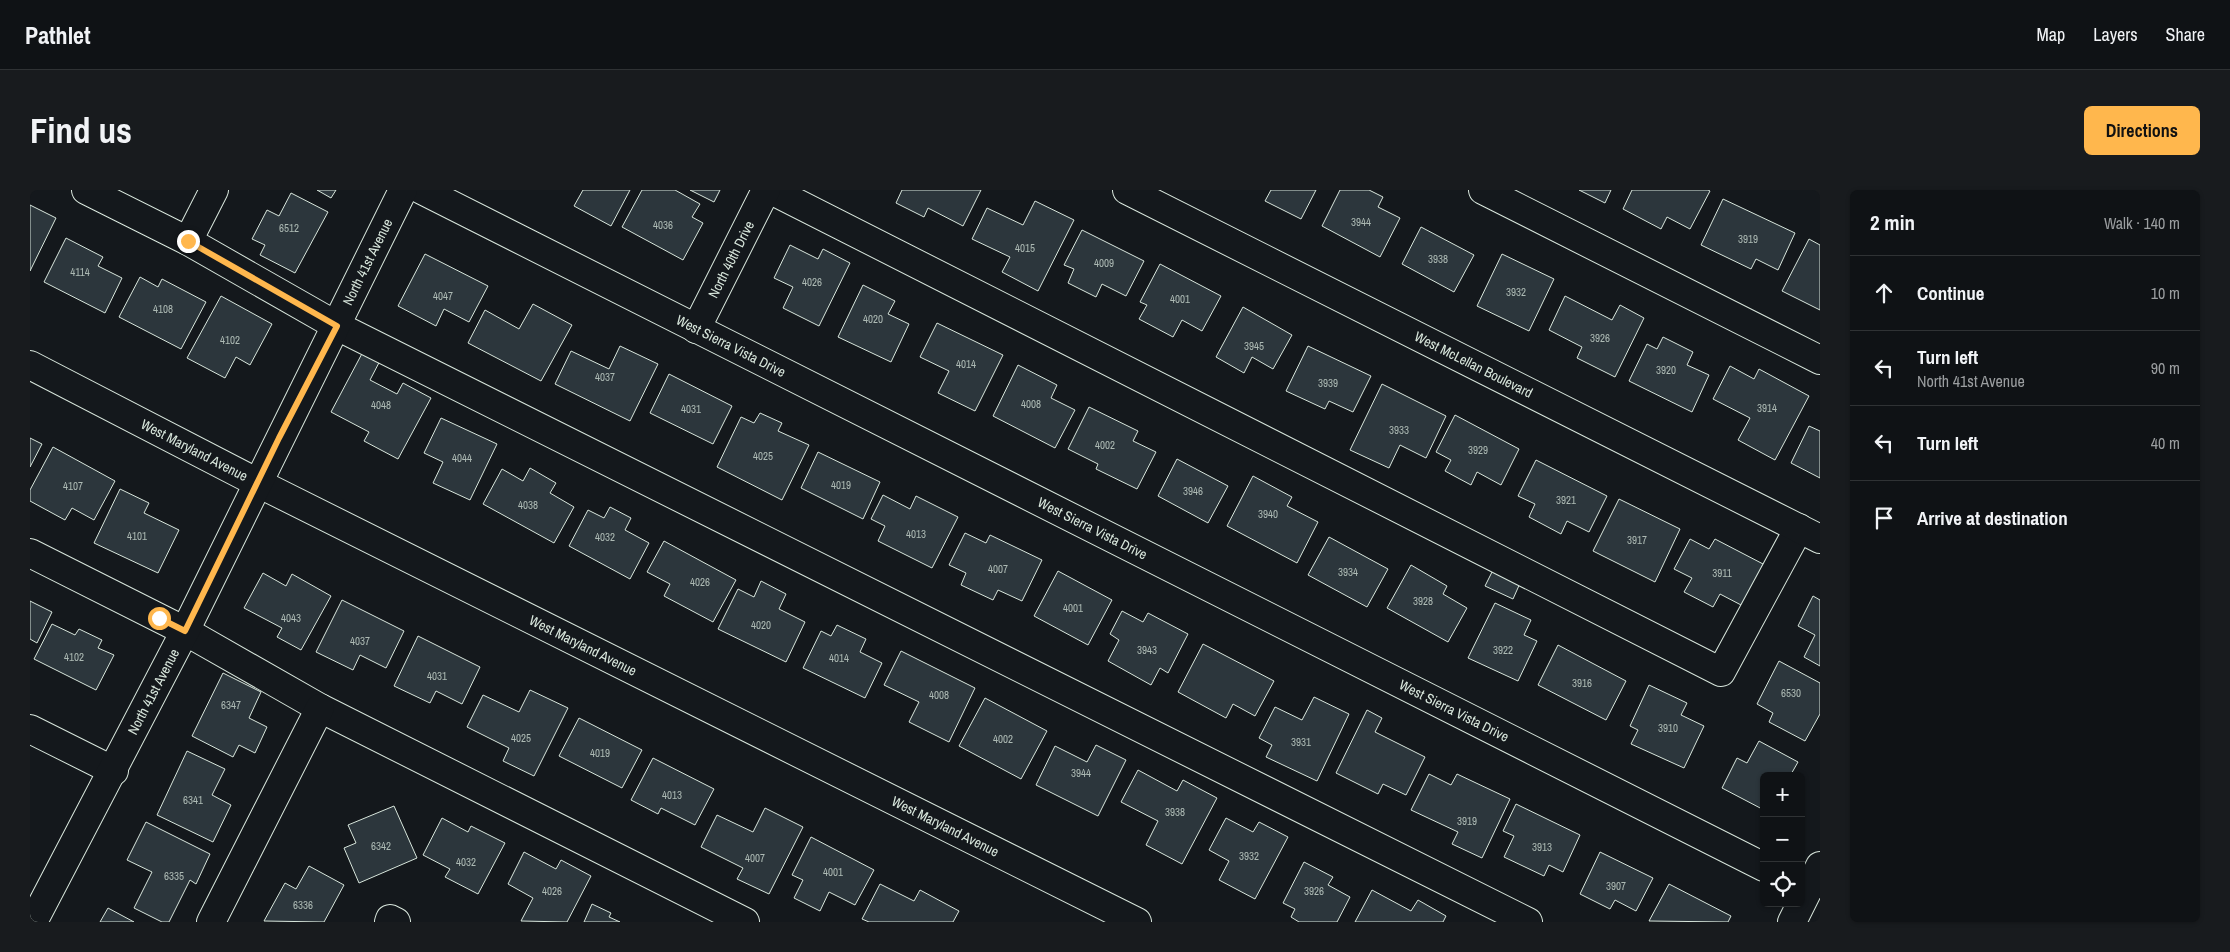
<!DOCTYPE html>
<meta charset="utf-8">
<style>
body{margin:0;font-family:"Archivo Narrow",sans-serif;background:#181b1e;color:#f1f3f6}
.controls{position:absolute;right:15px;bottom:15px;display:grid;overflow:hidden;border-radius:8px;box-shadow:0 1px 4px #0004}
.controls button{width:45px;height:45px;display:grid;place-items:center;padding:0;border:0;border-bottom:1px solid #2f3234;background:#0f1215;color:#f1f3f6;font:25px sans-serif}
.stop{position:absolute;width:15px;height:15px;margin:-11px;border:4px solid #ffb74d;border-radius:50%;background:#fff}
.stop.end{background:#ffb74d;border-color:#fff;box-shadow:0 1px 5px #0008}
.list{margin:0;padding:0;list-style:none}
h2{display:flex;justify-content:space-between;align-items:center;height:65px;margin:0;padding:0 20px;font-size:21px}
h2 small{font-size:16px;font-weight:400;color:#9b9ea0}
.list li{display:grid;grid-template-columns:32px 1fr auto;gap:15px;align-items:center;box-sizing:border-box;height:75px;padding:0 20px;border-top:1px solid #2f3234}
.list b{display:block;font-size:19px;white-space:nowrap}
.list p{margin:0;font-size:16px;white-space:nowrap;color:#9b9ea0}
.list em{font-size:16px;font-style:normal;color:#9b9ea0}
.icon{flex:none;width:28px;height:28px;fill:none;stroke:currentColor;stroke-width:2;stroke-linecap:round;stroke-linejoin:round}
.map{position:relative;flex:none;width:1790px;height:732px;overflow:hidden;border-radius:8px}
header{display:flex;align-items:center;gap:30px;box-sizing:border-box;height:70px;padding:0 25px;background:#0f1215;border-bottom:1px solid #2f3234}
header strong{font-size:24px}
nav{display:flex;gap:28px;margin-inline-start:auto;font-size:18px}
.intro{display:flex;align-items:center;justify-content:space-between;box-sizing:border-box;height:120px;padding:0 30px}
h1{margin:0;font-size:35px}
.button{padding:12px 22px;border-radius:8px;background:#ffb74d;color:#111;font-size:18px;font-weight:700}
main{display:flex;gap:30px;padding:0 30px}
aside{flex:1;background:#0f1215;border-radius:8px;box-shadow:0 1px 4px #0004}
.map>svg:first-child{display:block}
.building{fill:#2c363c;stroke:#d8e6dc}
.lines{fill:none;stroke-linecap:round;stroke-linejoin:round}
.minor-casing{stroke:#d8e6dc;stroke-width:30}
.minor{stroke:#14181c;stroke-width:28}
.route{stroke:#ffb74d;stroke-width:6}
.labels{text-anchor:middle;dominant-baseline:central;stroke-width:4;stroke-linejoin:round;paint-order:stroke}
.number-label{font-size:11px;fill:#adbab4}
.street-label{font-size:14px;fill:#d8e6dc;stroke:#14181c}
</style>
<header>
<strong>Pathlet</strong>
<nav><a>Map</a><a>Layers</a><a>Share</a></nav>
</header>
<div class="intro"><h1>Find us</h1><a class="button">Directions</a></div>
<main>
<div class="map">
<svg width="1790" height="732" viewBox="0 0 1790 732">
<rect width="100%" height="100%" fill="#14181c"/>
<!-- building -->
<path class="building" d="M 287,0 L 306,0 L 301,8 Z
M 553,0 L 600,0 L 581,36 L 544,16 Z
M 612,0 L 645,0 L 670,14 L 662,27 L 673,33 L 653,70 L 592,37 Z
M 660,0 L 690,0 L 684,12 Z
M 872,0 L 951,0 L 933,36 L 898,18 L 894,27 L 866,13 Z
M 1241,0 L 1286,0 L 1271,29 L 1235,11 Z
M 1310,0 L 1339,0 L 1353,7 L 1348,17 L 1370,28 L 1350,67 L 1292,36 Z
M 1549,0 L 1581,0 L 1575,13 Z
M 1602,0 L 1678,0 L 1680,1 L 1660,39 L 1637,27 L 1631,39 L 1593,19 Z
M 261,3 L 298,22 L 265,83 L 230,65 L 235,55 L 222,49 L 237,20 L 249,26 Z
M 1693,9 L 1765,43 L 1748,80 L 1726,69 L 1721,79 L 1671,55 Z
M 1005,11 L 1044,30 L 1008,101 L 972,82 L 980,67 L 942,49 L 957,18 L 993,35 Z
M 0,15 L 26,28 L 0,81 Z
M 1391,37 L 1444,65 L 1424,102 L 1372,74 Z
M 1052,40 L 1114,71 L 1096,106 L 1072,94 L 1066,107 L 1038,93 L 1044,79 L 1034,75 Z
M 36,48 L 73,67 L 68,76 L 92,88 L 75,123 L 14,92 Z
M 1779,49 L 1790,55 L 1790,120 L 1752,101 Z
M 760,55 L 788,69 L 793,59 L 820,73 L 789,136 L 753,118 L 763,97 L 744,88 Z
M 395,64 L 458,96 L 439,132 L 414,119 L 406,136 L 368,116 Z
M 1472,64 L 1524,89 L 1499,141 L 1447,116 Z
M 1130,74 L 1191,106 L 1172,141 L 1152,130 L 1143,147 L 1109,129 L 1117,115 L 1110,112 Z
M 110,87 L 128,97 L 132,89 L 176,112 L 151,159 L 89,127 Z
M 833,95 L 865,111 L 858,124 L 879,134 L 861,172 L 808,147 Z
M 191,106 L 242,134 L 220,175 L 206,167 L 195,188 L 157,168 Z
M 1535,106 L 1582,130 L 1590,115 L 1614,128 L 1585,187 L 1547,168 L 1552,157 L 1519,140 Z
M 503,114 L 542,135 L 511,191 L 438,153 L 455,120 L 489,139 Z
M 1213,117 L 1262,145 L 1243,179 L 1222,167 L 1214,183 L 1186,167 Z
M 907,133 L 973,165 L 945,221 L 908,203 L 919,181 L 890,167 Z
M 1633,147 L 1663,162 L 1657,175 L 1679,185 L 1662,222 L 1599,191 L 1617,154 L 1627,159 Z
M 336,156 L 353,165 L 340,190 L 367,204 L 373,193 L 401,208 L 368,269 L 334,251 L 339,242 L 301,222 Z
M 590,156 L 628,174 L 600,231 L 525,194 L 541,161 L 579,179 Z
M 1278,156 L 1341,186 L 1323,222 L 1299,211 L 1295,219 L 1256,201 Z
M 988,175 L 1027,195 L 1021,208 L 1045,220 L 1025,258 L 963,226 Z
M 1700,176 L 1724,189 L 1729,179 L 1779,206 L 1745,270 L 1708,250 L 1720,228 L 1683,209 Z
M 639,184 L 702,216 L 683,254 L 620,223 Z
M 1352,194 L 1416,226 L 1396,268 L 1370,255 L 1359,278 L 1320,260 Z
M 1059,217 L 1108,241 L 1103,251 L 1126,262 L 1107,299 L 1066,279 L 1068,274 L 1038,259 Z
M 730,223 L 752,233 L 748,241 L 779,255 L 752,310 L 687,277 L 711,227 L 724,233 Z
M 1425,225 L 1489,259 L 1471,295 L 1447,282 L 1441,295 L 1415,281 L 1421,270 L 1406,262 Z
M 411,228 L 467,254 L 440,310 L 403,293 L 413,272 L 394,263 Z
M 1779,236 L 1790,241 L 1790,288 L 1761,273 Z
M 0,248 L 12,254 L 0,277 Z
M 23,257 L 85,291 L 64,330 L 42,318 L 35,330 L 0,311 L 0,300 Z
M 788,262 L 850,292 L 833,329 L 771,298 Z
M 1147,269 L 1198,296 L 1178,333 L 1128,306 Z
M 1506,270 L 1577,306 L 1559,342 L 1537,331 L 1531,344 L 1499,327 L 1505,314 L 1488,306 Z
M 500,278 L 526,293 L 520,303 L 544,317 L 524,353 L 453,314 L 472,279 L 493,291 Z
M 1223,286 L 1262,307 L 1257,316 L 1288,332 L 1267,373 L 1197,336 Z
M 90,299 L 119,313 L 114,323 L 149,340 L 128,383 L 64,353 Z
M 853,305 L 880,319 L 886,306 L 928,327 L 902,378 L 848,351 L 855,336 L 841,329 Z
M 1589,309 L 1650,339 L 1625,392 L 1563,361 Z
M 580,317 L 601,328 L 595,340 L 619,353 L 600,389 L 539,356 L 558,320 L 574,328 Z
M 935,343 L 956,353 L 960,345 L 1012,370 L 992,411 L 968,400 L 963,410 L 931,395 L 936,383 L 919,375 Z
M 1299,347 L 1358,379 L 1337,417 L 1278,385 Z
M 1660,349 L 1679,359 L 1685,349 L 1735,375 L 1713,416 L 1690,404 L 1683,417 L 1654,402 L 1662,388 L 1644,379 Z
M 634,351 L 706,390 L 683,432 L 634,406 L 640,394 L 617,382 Z
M 1381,375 L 1417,396 L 1413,404 L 1437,418 L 1418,452 L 1357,418 Z
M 1464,378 L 1491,391 L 1483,409 L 1455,396 Z
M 1028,381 L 1082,410 L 1058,455 L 1004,426 Z
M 233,383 L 256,396 L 262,384 L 301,406 L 271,460 L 247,447 L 252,438 L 214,418 Z
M 731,391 L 756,404 L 749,419 L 775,432 L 756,472 L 688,439 L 708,399 L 724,407 Z
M 1783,406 L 1790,410 L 1790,476 L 1774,467 L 1785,445 L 1768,436 Z
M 312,410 L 374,441 L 356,478 L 330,465 L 323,480 L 286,462 Z
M 0,411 L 22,422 L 7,453 L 0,449 Z
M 1465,413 L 1501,430 L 1494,445 L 1507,451 L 1488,491 L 1438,468 Z
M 1092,421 L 1113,432 L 1118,423 L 1158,444 L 1138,483 L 1130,478 L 1121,495 L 1078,471 L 1089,450 L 1080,444 Z
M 22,434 L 45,445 L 49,439 L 72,450 L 68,458 L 84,465 L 66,500 L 4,469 Z
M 807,435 L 836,449 L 830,462 L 852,473 L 835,508 L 773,478 L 791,441 L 801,446 Z
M 388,446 L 450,477 L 432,514 L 406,501 L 400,513 L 364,496 Z
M 1173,454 L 1244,491 L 1225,526 L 1203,514 L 1196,528 L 1148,502 Z
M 1528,455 L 1596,491 L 1576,530 L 1508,495 Z
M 871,461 L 945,498 L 919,552 L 879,532 L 889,512 L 854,495 Z
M 1749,471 L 1790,493 L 1790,524 L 1775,551 L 1739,532 L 1743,523 L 1727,514 Z
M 193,483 L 231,502 L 219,528 L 237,537 L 225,563 L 209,555 L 203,567 L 162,546 Z
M 1619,495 L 1657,513 L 1651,525 L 1674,536 L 1654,578 L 1601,554 L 1608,540 L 1600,536 Z
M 500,500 L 538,518 L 504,586 L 473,571 L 479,558 L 437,537 L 453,505 L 489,522 Z
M 1284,507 L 1319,524 L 1287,591 L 1236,567 L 1242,555 L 1229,548 L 1245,517 L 1272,530 Z
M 955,508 L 1017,541 L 991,589 L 929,556 Z
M 1337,520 L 1352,528 L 1345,542 L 1395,567 L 1376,605 L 1353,594 L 1348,604 L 1306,583 Z
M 549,528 L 612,560 L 592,598 L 529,566 Z
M 1729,551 L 1768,572 L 1760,586 L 1734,586 L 1734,620 L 1692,598 L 1707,568 L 1717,573 Z
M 1066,555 L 1096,570 L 1068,626 L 1006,595 L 1025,556 L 1057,572 Z
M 157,561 L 195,579 L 182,605 L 201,615 L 183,652 L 127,625 Z
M 623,568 L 684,599 L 665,635 L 631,618 L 628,624 L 601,610 Z
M 1108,580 L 1147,601 L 1153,590 L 1187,608 L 1152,674 L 1116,655 L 1128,631 L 1091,612 Z
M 1399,584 L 1421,595 L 1427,584 L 1480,609 L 1452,668 L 1422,654 L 1428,642 L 1381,620 Z
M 1486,614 L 1550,645 L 1533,682 L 1519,675 L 1514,686 L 1474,667 L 1484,646 L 1473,641 Z
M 364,616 L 387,668 L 329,693 L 314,658 L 326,653 L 318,635 Z
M 735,618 L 773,637 L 739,704 L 707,689 L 713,678 L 671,657 L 687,625 L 723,642 Z
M 412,628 L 438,642 L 441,636 L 475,653 L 448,704 L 415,687 L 420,679 L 393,665 Z
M 1196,628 L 1223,642 L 1229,632 L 1258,647 L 1225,709 L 1189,690 L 1199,671 L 1179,660 Z
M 116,632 L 180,664 L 166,694 L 160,690 L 139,732 L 132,732 L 104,718 L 122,682 L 97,670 Z
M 781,647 L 844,680 L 825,715 L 799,702 L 790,721 L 764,708 L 773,690 L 762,685 Z
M 494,662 L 526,679 L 531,670 L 561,686 L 537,732 L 491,731 L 503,708 L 478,694 Z
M 1570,662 L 1623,688 L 1606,721 L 1585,710 L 1580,719 L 1550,704 Z
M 1274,672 L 1303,687 L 1298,695 L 1320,707 L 1307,732 L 1269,732 L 1261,727 L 1265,719 L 1253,713 Z
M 279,676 L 314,695 L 294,732 L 234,731 L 255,693 L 266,699 Z
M 850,694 L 884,711 L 890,700 L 929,721 L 923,732 L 839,732 L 832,729 Z
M 1639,694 L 1701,726 L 1698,732 L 1619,731 Z
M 1342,700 L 1381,721 L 1388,710 L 1416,726 L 1413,732 L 1325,732 Z
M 562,714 L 581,723 L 579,727 L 590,732 L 554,732 Z
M 78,718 L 104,732 L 70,732 Z"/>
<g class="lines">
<defs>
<g id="minor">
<path d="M 56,0 L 158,51 L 307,136 L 1498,732"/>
<path id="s1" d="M 392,0 L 1734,677"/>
<path d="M 741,0 L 1691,482 L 1769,338"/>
<path id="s2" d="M 1097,0 L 1790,349"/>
<path d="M 1453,0 L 1790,170"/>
<path d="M 158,51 L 184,0"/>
<path id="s3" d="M 666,139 L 736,0"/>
<path id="s4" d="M 0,175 L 228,293 L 1107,732"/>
<path d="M 0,363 L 155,441 L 290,518 L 715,732"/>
<path d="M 0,539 L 84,581"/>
<path id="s5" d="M 3,732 L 155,441 L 373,0"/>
<path d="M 181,732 L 290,518"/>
<path d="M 359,732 L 360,729 L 366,732"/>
<path d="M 1762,732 L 1790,676"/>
</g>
</defs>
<!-- minor casing -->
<use href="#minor" class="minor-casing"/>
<!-- minor -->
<use href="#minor" class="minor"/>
</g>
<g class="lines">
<!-- route -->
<path class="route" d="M 129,428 L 155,441 L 249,248 L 307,136 L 158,51"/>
</g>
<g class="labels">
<!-- number labels -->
<g class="number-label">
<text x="1331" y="32">3944</text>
<text x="633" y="35">4036</text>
<text x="259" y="38">6512</text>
<text x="1718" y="49">3919</text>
<text x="995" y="58">4015</text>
<text x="1408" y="69">3938</text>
<text x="1074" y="73">4009</text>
<text x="50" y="82">4114</text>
<text x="782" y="92">4026</text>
<text x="1486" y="102">3932</text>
<text x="413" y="106">4047</text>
<text x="1150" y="109">4001</text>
<text x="133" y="119">4108</text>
<text x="843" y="129">4020</text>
<text x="1570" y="148">3926</text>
<text x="200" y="150">4102</text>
<text x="1224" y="156">3945</text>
<text x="936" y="174">4014</text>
<text x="1636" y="180">3920</text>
<text x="575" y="187">4037</text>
<text x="1298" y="193">3939</text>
<text x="1001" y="214">4008</text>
<text x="351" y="215">4048</text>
<text x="1737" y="218">3914</text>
<text x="661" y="219">4031</text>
<text x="1369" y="240">3933</text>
<text x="1075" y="255">4002</text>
<text x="1448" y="260">3929</text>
<text x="733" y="266">4025</text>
<text x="432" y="268">4044</text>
<text x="811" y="295">4019</text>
<text x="43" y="296">4107</text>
<text x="1163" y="301">3946</text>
<text x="1536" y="310">3921</text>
<text x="498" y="315">4038</text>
<text x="1238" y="324">3940</text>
<text x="886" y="344">4013</text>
<text x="107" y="346">4101</text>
<text x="575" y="347">4032</text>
<text x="1607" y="350">3917</text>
<text x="968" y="379">4007</text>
<text x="1318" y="382">3934</text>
<text x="1692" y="383">3911</text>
<text x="670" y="392">4026</text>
<text x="1393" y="411">3928</text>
<text x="1043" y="418">4001</text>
<text x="261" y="428">4043</text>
<text x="731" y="435">4020</text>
<text x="330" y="451">4037</text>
<text x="1117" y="460">3943</text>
<text x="1473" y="460">3922</text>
<text x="44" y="467">4102</text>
<text x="809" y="468">4014</text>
<text x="407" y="486">4031</text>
<text x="1552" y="493">3916</text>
<text x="1761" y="503">6530</text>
<text x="909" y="505">4008</text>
<text x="201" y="515">6347</text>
<text x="1638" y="538">3910</text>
<text x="491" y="548">4025</text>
<text x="973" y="549">4002</text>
<text x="1271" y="552">3931</text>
<text x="570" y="563">4019</text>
<text x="1051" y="583">3944</text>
<text x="642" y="605">4013</text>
<text x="163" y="610">6341</text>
<text x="1145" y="622">3938</text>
<text x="1437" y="631">3919</text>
<text x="351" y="656">6342</text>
<text x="1512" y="657">3913</text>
<text x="1219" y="666">3932</text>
<text x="725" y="668">4007</text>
<text x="436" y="672">4032</text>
<text x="803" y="682">4001</text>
<text x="144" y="686">6335</text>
<text x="1586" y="696">3907</text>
<text x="522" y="701">4026</text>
<text x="1284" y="701">3926</text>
<text x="273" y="715">6336</text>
</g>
<!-- street labels -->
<g class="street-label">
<text stroke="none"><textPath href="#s3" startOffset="78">North 40th Drive</textPath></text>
<text stroke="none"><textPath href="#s5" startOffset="740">North 41st Avenue</textPath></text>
<text stroke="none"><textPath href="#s1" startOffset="346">West Sierra Vista Drive</textPath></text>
<text stroke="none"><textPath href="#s2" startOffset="388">West McLellan Boulevard</textPath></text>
<text stroke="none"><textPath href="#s4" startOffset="185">West Maryland Avenue</textPath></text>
<text stroke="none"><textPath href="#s1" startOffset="751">West Sierra Vista Drive</textPath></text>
<text stroke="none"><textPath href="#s4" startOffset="620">West Maryland Avenue</textPath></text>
<text stroke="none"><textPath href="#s5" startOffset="260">North 41st Avenue</textPath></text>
<text stroke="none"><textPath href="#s1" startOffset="1156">West Sierra Vista Drive</textPath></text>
<text stroke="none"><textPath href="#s4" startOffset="1025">West Maryland Avenue</textPath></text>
</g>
</g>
</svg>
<div class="controls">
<button>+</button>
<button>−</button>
<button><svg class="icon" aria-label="locate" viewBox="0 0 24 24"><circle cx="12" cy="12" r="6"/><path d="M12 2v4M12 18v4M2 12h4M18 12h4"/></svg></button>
</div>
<div class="stop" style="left:129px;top:428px"></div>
<div class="stop end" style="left:158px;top:51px"></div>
</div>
<aside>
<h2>2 min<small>Walk · 140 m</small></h2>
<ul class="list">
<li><svg class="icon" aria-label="ahead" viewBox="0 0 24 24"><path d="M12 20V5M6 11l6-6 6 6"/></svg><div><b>Continue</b></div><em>10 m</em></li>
<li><svg class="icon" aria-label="left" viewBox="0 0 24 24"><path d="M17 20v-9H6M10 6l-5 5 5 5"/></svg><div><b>Turn left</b><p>North 41st Avenue</p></div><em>90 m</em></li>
<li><svg class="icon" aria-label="left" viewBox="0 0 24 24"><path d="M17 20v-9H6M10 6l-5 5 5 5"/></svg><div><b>Turn left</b></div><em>40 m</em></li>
<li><svg class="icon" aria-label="arrive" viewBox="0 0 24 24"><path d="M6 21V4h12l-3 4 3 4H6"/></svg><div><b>Arrive at destination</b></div></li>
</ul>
</aside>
</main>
